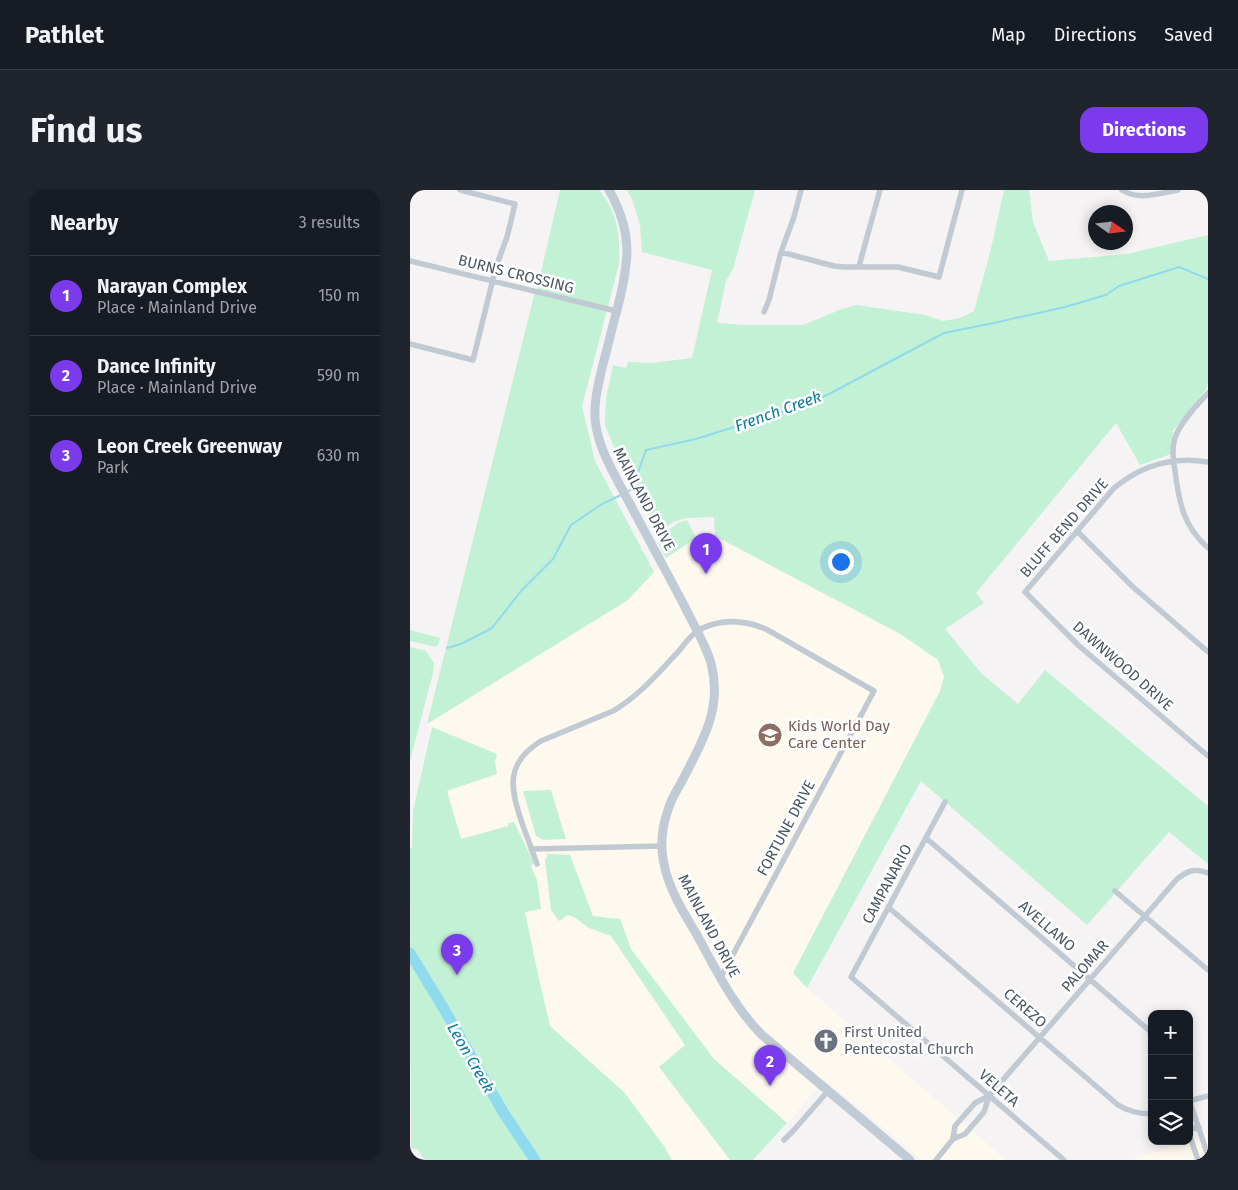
<!DOCTYPE html>
<meta charset="utf-8">
<style>
body{margin:0;font-family:"Fira Sans",sans-serif;background:#20242c;color:#f1f3f6}
.controls{position:absolute;right:15px;bottom:15px;display:grid;overflow:hidden;border-radius:10px;box-shadow:0 2px 12px #0003}
.controls button{width:45px;height:45px;display:grid;place-items:center;padding:0;border:0;border-bottom:1px solid #363941;background:#171b24;color:#f1f3f6;font:25px sans-serif}
.compass{position:absolute;left:678px;top:15px;width:45px;height:45px;border-radius:50%;background:#171b24;box-shadow:0 2px 12px #0003;rotate:104deg}
.you{position:absolute;left:430px;top:371px;width:18px;height:18px;margin:-12px;border:4px solid #fff;border-radius:50%;background:#1a73e8;box-shadow:0 0 0 8px #1a73e833}
.badge{display:grid;place-items:center;width:32px;height:32px;border-radius:50%;background:#7c3aed;color:#fff;font-size:16px;font-weight:700}
.pin{position:absolute;translate:-50% -41px;filter:drop-shadow(0 1px 2px #0008)}
.pin::after{content:'';position:absolute;top:26px;width:18px;height:15px;background:inherit;clip-path:polygon(0 0,100% 0,50% 100%)}
.list{margin:0;padding:0;list-style:none}
h2{display:flex;justify-content:space-between;align-items:center;height:65px;margin:0;padding:0 20px;font-size:21px}
h2 small{font-size:16px;font-weight:400;color:#9ea1a6}
.list li{display:grid;grid-template-columns:32px 1fr auto;gap:15px;align-items:center;box-sizing:border-box;height:80px;padding:0 20px;border-top:1px solid #363941}
.list b{display:block;font-size:19px;white-space:nowrap}
.list p{margin:0;font-size:16px;white-space:nowrap;color:#9ea1a6}
.list em{font-size:16px;font-style:normal;color:#9ea1a6}
.icon{flex:none;width:28px;height:28px;fill:none;stroke:currentColor;stroke-width:2;stroke-linecap:round;stroke-linejoin:round}
.map{position:relative;flex:none;width:798px;height:970px;overflow:hidden;border-radius:15px}
header{display:flex;align-items:center;gap:30px;box-sizing:border-box;height:70px;padding:0 25px;background:#171b24;border-bottom:1px solid #363941}
header strong{font-size:24px}
nav{display:flex;gap:28px;margin-inline-start:auto;font-size:18px}
.intro{display:flex;align-items:center;justify-content:space-between;box-sizing:border-box;height:120px;padding:0 30px}
h1{margin:0;font-size:35px}
.button{padding:12px 22px;border-radius:15px;background:#7c3aed;color:#fff;font-size:18px;font-weight:700}
main{display:flex;gap:30px;padding:0 30px}
aside{flex:1;background:#171b24;border-radius:15px;box-shadow:0 2px 12px #0003}
.map>svg:first-child{display:block}
.commercial{fill:#fdf9ef}
.green{fill:#c3f1d5}
.lines{fill:none;stroke-linecap:round;stroke-linejoin:round}
.stream{stroke:#90daee;stroke-width:2}
.river{stroke:#90daee;stroke-width:11}
.minor{stroke:#c1cad2;stroke-width:5.5}
.secondary{stroke:#c1cbd6;stroke-width:9}
.labels{text-anchor:middle;dominant-baseline:central;stroke-width:5;stroke-linejoin:round;paint-order:stroke}
.street-label{font-size:15px;fill:#4a5661;stroke:#fff}
.education-label{font-size:15px;fill:#785e54;stroke:#fff;text-anchor:start}
.worship-label{font-size:15px;fill:#5b616d;stroke:#fff;text-anchor:start}
.water-label{font-size:16px;font-style:italic;fill:#0c7c9b;stroke:#fff}
</style>
<header>
<strong>Pathlet</strong>
<nav><a>Map</a><a>Directions</a><a>Saved</a></nav>
</header>
<div class="intro"><h1>Find us</h1><a class="button">Directions</a></div>
<main>
<aside>
<h2>Nearby<small>3 results</small></h2>
<ul class="list">
<li><span class="badge">1</span><div><b>Narayan Complex</b><p>Place · Mainland Drive</p></div><em>150 m</em></li>
<li><span class="badge">2</span><div><b>Dance Infinity</b><p>Place · Mainland Drive</p></div><em>590 m</em></li>
<li><span class="badge">3</span><div><b>Leon Creek Greenway</b><p>Park</p></div><em>630 m</em></li>
</ul>
</aside>
<div class="map">
<svg width="798" height="970" viewBox="0 0 798 970">
<rect width="100%" height="100%" fill="#f5f3f3"/>
<!-- commercial -->
<path class="commercial" d="M 298,342 L 549,477 L 384,783 L 397,798 L 596,970 L 512,970 L 414,889 L 377,934 L 343,970 L 254,970 L 111,828 L 79,742 L 17,534 L 218,410 L 259,366 Z
M 798,945 L 798,970 L 720,970 L 779,951 Z"/>
<!-- green -->
<path class="green" d="M 150,0 L 189,0 C 208,22 210,46 209,74 L 172,216 L 185,271 L 244,382 L 218,410 L 17,534 L 124,106 L 128,95 Z
M 217,0 L 345,0 L 323,79 L 316,91 L 307,133 L 337,135 L 393,135 L 432,119 L 447,115 L 515,125 L 533,131 L 550,128 L 564,121 L 580,63 L 594,0 L 619,0 L 623,32 L 639,71 L 717,64 L 798,45 L 798,190 L 797,198 L 763,241 L 761,264 L 730,275 L 706,233 L 566,403 L 574,413 L 535,439 L 572,484 L 608,514 L 635,480 L 798,616 L 798,674 L 759,642 L 677,735 L 511,591 L 397,798 L 383,783 L 530,501 L 534,487 L 528,470 L 489,443 L 305,346 L 304,327 L 277,328 L 263,332 L 248,344 L 205,260 L 195,235 L 196,208 L 203,175 L 216,178 L 218,172 L 241,173 L 282,168 L 302,80 L 232,62 L 230,35 L 222,9 Z
M 277,330 L 286,348 L 256,368 L 248,352 C 256,342 264,333 277,330 Z
M 0,440 L 30,448 L 29,453 L 26,457 L 0,451 Z
M 0,457 L 16,461 L 24,473 L 23,483 L 0,571 Z
M 22,537 L 87,564 L 85,572 L 87,584 L 37,601 L 51,649 L 98,636 L 98,633 L 104,632 L 124,673 L 121,676 L 127,690 L 131,719 L 115,722 L 129,789 L 140,836 L 214,902 L 254,956 L 262,970 L 15,970 L 8,960 L 1,958 L 0,659 L 2,658 L 3,621 Z
M 141,600 L 156,649 L 133,650 L 126,646 L 113,601 Z
M 138,664 L 160,665 L 183,726 L 210,729 L 221,759 L 304,869 L 377,933 L 343,970 L 320,970 L 249,877 L 275,855 L 201,746 L 179,738 L 164,727 L 158,725 L 149,731 L 141,720 L 135,670 Z"/>
<g class="lines">
<!-- stream -->
<path class="stream" d="M 217,302 L 222,299 L 236,260 L 286,249 L 394,215 L 419,204 L 534,143 L 584,133 L 655,117 L 696,105 L 709,96 L 769,77 L 798,89
M 37,458 L 51,454 L 82,438 L 111,401 L 143,369 L 161,335 L 192,314 L 211,305"/>
<!-- river -->
<path class="river" d="M 0,763 L 34,819 L 93,922 L 125,970"/>
<!-- minor -->
<path class="minor" d="M 712,0 C 729,11 750,3 768,0
M 371,62 L 424,76 L 434,77 L 488,77 L 529,87 L 552,0
M 0,71 L 206,121
M 449,76 L 470,0
M 354,122 L 359,110 L 371,62 L 384,27 L 391,0
M 0,154 L 63,170 L 86,77 L 97,47 L 105,14 L 50,0
M 798,203 C 787,215 774,228 767,243 C 761,256 763,268 765,281 C 769,312 773,336 798,358
M 798,272 C 762,266 732,275 704,298 L 615,402 L 668,455 L 798,566
M 667,341 L 723,397 L 798,462
M 535,612 L 441,787 L 654,970
M 516,648 L 742,843
M 121,659 L 252,656
M 127,674 C 122,660 117,647 112,633 C 100,598 95,573 131,551 L 203,521 C 229,506 248,483 268,462 C 274,455 281,444 289,440 C 311,428 334,430 356,439 L 464,501 L 311,787
M 705,701 L 798,780
M 478,717 L 708,915 C 719,922 729,924 742,924
M 779,909 L 798,966
M 779,911 L 798,906
M 779,939 L 789,937
M 779,944 L 788,970
M 543,949 L 555,944 L 568,929 L 574,922 L 579,906
M 374,950 L 384,940 L 418,901
M 526,970 L 543,949 L 545,936 L 565,913 L 579,906 L 767,689 C 779,680 784,678 798,683"/>
<!-- secondary -->
<path class="secondary" d="M 199,0 C 224,44 219,73 207,120 C 202,138 198,156 193,174 C 189,192 184,209 185,228 C 187,255 201,278 213,301 C 233,339 254,377 274,415 C 283,434 295,453 301,473 C 313,519 292,552 272,591 C 267,600 261,609 258,620 C 252,637 250,656 254,674 C 259,700 274,723 287,745 C 306,780 324,817 352,845 L 500,970"/>
</g>
<!-- icons -->
<defs>
<symbol id="school-disc" viewBox="-11 -11 22 22"><circle r="9.5" fill="#8d6e63" stroke="#fff"/><path d="M0-5L7-2L0 1L-7-2ZM-4 1L0 2.5L4 1V4Q0 6-4 4Z" fill="#fff"/></symbol>
<symbol id="church-disc" viewBox="-11 -11 22 22"><circle r="9.5" fill="#6b7280" stroke="#fff"/><path d="M-1.2-6h2.4v3.5h3.3v2.4h-3.3V6h-2.4V-.1h-3.3v-2.4h3.3Z" fill="#fff"/></symbol>
</defs>
<g fill-rule="evenodd">
<use href="#school-disc" x="346" y="531" width="28" height="28"/>
<use href="#church-disc" x="402" y="837" width="28" height="28"/>
</g>
<g class="labels">
<!-- street labels -->
<g class="street-label">
<text transform="translate(106 84) rotate(14)">BURNS CROSSING</text>
<text transform="translate(234 309) rotate(62)">MAINLAND DRIVE</text>
<text transform="translate(654 338) rotate(-49)">BLUFF BEND DRIVE</text>
<text transform="translate(713 476) rotate(41)">DAWNWOOD DRIVE</text>
<text transform="translate(376 638) rotate(-62)">FORTUNE DRIVE</text>
<text transform="translate(477 694) rotate(-62)">CAMPANARIO</text>
<text transform="translate(299 736) rotate(62)">MAINLAND DRIVE</text>
<text transform="translate(637 736) rotate(41)">AVELLANO</text>
<text transform="translate(675 776) rotate(-49)">PALOMAR</text>
<text transform="translate(615 818) rotate(41)">CEREZO</text>
<text transform="translate(589 898) rotate(41)">VELETA</text>
</g>
<!-- education labels -->
<g class="education-label">
<text x="378" y="536">Kids World Day<tspan x="378" dy="17">Care Center</tspan></text>
</g>
<!-- worship labels -->
<g class="worship-label">
<text x="434" y="842">First United<tspan x="434" dy="17">Pentecostal Church</tspan></text>
</g>
<!-- water labels -->
<g class="water-label">
<text transform="translate(368 221) rotate(-20)">French Creek</text>
<text transform="translate(61 868) rotate(60)">Leon Creek</text>
</g>
</g>
</svg>
<div class="controls">
<button>+</button>
<button>−</button>
<button><svg class="icon" aria-label="layers" viewBox="0 0 24 24"><path d="M12 4l9 5-9 5-9-5zM3 14l9 5 9-5"/></svg></button>
</div>
<svg class="compass" viewBox="-18 -18 36 36"><path d="M0-13l5 13h-10z" fill="#e53935"/><path d="M0 13l5-13h-10z" fill="#9ea1a6"/></svg>
<div class="you"></div>
<div class="pin badge" style="left:296px;top:384px">1</div>
<div class="pin badge" style="left:360px;top:896px">2</div>
<div class="pin badge" style="left:47px;top:785px">3</div>
</div>
</main>
